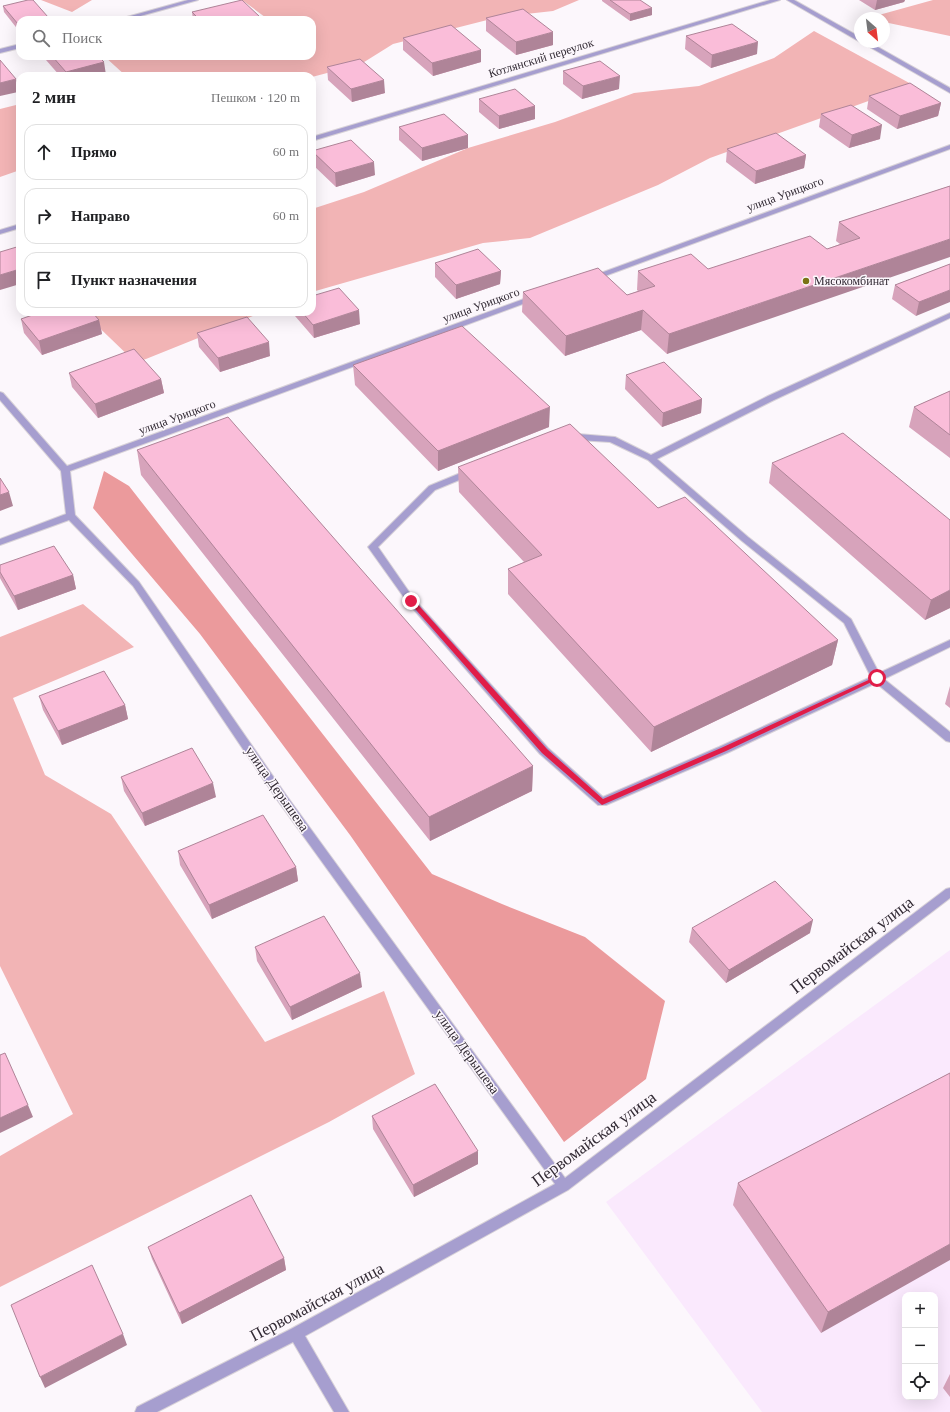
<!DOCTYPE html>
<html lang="ru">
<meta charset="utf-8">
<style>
body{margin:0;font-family:"Times New Roman",serif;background:#f2f2f2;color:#202124}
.controls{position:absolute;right:12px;bottom:12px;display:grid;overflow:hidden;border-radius:8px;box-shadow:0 4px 16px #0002}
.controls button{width:36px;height:36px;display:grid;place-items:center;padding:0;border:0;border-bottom:1px solid #e0e0e0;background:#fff;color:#202124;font:20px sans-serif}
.compass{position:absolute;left:854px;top:12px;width:36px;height:36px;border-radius:50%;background:#fff;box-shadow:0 4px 16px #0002;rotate:152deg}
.stop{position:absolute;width:12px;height:12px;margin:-9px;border:3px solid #e11d48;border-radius:50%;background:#fff}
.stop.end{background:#e11d48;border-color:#fff;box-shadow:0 1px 4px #0008}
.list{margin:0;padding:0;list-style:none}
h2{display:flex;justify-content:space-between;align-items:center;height:52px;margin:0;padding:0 16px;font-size:17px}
h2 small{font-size:13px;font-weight:400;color:#757577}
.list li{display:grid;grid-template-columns:26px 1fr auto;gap:12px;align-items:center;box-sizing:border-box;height:56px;margin:0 8px 8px;padding:0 8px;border:1px solid #e0e0e0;border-radius:12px}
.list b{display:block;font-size:15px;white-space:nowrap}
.list em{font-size:13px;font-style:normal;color:#757577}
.icon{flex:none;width:22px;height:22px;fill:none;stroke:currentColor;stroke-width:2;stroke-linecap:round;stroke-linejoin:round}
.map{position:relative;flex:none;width:950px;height:1412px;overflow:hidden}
.search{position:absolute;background:#fff;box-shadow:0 4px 16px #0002;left:16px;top:16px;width:300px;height:44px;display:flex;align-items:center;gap:10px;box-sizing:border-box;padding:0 14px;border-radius:12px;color:#757577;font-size:15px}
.panel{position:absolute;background:#fff;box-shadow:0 4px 16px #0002;left:16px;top:72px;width:300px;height:244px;border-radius:12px}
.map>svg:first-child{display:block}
.built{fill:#fae9fd;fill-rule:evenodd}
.green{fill:#f2b4b5}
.forest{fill:#eb9a9c}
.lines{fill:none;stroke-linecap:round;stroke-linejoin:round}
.minor-casing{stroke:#d8d2d8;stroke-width:2}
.minor{fill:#a69ecf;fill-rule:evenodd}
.wall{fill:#d7a3bb}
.shaded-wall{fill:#af8498}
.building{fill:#fabdd9;stroke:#af8498}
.route{fill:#e11d48}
.poi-dot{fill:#7a7315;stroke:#fcf7fc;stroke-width:1.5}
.labels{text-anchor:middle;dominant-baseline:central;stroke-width:3;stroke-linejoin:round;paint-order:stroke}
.far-street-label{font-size:12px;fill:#332b35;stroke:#fcf7fc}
.far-poi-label{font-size:12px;fill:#332b35;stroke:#fcf7fc;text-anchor:start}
.street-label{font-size:14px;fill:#332b35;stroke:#fcf7fc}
.near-street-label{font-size:17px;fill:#332b35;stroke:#fcf7fc}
</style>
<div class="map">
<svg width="950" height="1412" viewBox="0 0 950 1412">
<rect width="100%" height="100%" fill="#fcf7fc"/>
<!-- built -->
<path class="built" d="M 950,950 L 950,1412 L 762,1412 L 606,1202 ZM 905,1295 L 935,1295 L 935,1397 L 905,1397 Z"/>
<!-- green -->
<path class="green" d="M 41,0 L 92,0 L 72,12 Z
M 242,0 L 579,0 L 553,11 L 499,17 L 393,44 L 361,64 L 312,77 L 312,76 L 126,76 L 104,56 L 312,56 L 312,20 L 269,20 Z
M 933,0 L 950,0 L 950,36 L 884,22 L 884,18 L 868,18 Z
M 814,31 L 913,85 L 710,158 L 658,185 L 530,238 L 483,243 L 312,292 L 312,209 L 364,192 L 468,148 L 555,122 L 634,93 L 699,86 L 774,58 Z
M 20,104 L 20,170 L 0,177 L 0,109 Z
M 83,312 L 263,312 L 136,363 Z
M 83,604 L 134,647 L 13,698 L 45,775 L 111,814 L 265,1042 L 384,991 L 415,1074 L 329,1122 L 0,1287 L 0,1156 L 73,1114 L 0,966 L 0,637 Z"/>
<!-- forest -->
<path class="forest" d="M 104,471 L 129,486 L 432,874 L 502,904 L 585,937 L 665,1001 L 646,1079 L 564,1142 L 350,835 L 200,634 L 93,508 Z"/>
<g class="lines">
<defs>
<path id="minor" d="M 188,0 L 198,0 L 126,20 L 116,20 Z
M 770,0 L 780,0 L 312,141 L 312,137 Z
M 787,0 L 794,0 L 860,37 L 860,42 Z
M 861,42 L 869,42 L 950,88 L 950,93 Z
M 20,44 L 20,48 L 0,53 L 0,49 Z
M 950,145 L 950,149 L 594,280 L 591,280 L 587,278 Z
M 20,224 L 20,228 L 0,234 L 0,230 Z
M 532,296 L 538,296 L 539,298 L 70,471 L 75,515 L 139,582 L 286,795 L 565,1178 L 946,889 L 950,888 L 950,898 L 568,1190 L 305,1336 L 349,1412 L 334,1412 L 293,1342 L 157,1412 L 135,1412 L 137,1407 L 291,1329 L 555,1184 L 278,801 L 133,586 L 69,520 L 0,545 L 0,539 L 66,514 L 61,471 L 0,400 L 0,392 L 3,393 L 67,466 Z
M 950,313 L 950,318 L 774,400 L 657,459 L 748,537 L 851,619 L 879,673 L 950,640 L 950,647 L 884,679 L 950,732 L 950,742 L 946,741 L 876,683 L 727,753 L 606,805 L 598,805 L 540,754 L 408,603 L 368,547 L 429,486 L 480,465 L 578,434 L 615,437 L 651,455 L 768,396 ZM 578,440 L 610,442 L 648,460 L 742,541 L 844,623 L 871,677 L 719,747 L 603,797 L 548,748 L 414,599 L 378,547 L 435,490 L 486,469 Z"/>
</defs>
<!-- minor casing -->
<use href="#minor" class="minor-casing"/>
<!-- minor -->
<use href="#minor" class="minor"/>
</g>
<!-- wall -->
<path class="wall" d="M 602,0 L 640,0 L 652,15 L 630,21 L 602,1 Z
M 859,0 L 905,0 L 904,2 L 875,10 Z
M 3,6 L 48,17 L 49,20 L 20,20 L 20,30 L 19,31 L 4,12 Z
M 192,12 L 261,20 L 193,20 Z
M 486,18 L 553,45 L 516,55 L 486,31 Z
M 686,36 L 757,54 L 711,68 L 685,49 Z
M 403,38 L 481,62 L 433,76 L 403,50 Z
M 45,56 L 98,56 L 106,75 L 103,76 L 60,76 L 46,60 Z
M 327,67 L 385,93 L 352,102 L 328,80 Z
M 563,71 L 619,89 L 582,99 L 563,84 Z
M 869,96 L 941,103 L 938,116 L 897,129 L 867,109 Z
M 479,99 L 535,106 L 535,119 L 499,129 L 479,112 Z
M 821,114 L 880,139 L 849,148 L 819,127 Z
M 399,127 L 468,135 L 468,148 L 422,161 L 399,140 Z
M 727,149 L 806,155 L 804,168 L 755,184 L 726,162 Z
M 312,151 L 375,175 L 336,187 L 313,165 Z
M 950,186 L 667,354 L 641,330 L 565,356 L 522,312 L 523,292 L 627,295 L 638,291 L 637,290 L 638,271 L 708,269 L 827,249 L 840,244 L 836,241 L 839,222 Z
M 435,263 L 501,271 L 500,284 L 456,299 L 435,277 Z
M 950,264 L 916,316 L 892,299 L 895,285 Z
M 294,312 L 302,312 L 360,324 L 314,338 L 295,316 Z
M 21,319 L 99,320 L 102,334 L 42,355 L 24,333 Z
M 197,333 L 270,356 L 220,372 L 199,347 Z
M 353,365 L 549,427 L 438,471 L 355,385 Z
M 69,373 L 161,379 L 164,393 L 98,418 L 72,387 Z
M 626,375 L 702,399 L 701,413 L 662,427 L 625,389 Z
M 950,391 L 950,458 L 909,427 L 914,407 Z
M 137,450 L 533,766 L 532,791 L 430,841 L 141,475 Z
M 772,463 L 950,608 L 925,620 L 769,483 Z
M 458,467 L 658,508 L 838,640 L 832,665 L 651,752 L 508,594 L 508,569 L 524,562 L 459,492 Z
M 0,565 L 73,575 L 76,589 L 18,610 L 1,580 L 0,578 Z
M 950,686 L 950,708 L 945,704 Z
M 39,696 L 125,705 L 128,719 L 62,745 L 43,710 Z
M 121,777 L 216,797 L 145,826 L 124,791 Z
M 178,851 L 296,867 L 298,881 L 212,919 L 180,865 Z
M 692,928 L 810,933 L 726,983 L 689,942 Z
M 255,947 L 362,987 L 292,1020 L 257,961 Z
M 950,1073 L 821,1333 L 733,1205 L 738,1183 Z
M 372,1116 L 478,1164 L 414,1197 L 373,1129 Z
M 148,1247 L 284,1258 L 286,1270 L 182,1324 L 152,1259 Z
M 950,1374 L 950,1397 L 943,1388 Z"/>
<!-- shaded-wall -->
<path class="shaded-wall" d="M 877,0 L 905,0 L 904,2 L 875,10 Z
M 652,8 L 652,15 L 630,21 L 630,14 Z
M 48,17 L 49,20 L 35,20 Z
M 260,17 L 261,20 L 250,20 Z
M 18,24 L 20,24 L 20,30 L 19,31 Z
M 553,32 L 553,45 L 516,55 L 516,42 Z
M 758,42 L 757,54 L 711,68 L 712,55 Z
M 481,50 L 481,62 L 433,76 L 432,63 Z
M 104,62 L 106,75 L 103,76 L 66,76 L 66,72 Z
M 620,76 L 619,89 L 582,99 L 583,86 Z
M 16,79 L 18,92 L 0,96 L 0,83 Z
M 384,80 L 385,93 L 352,102 L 351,89 Z
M 941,103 L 938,116 L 897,129 L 900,116 Z
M 535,106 L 535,119 L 499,129 L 499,116 Z
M 882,125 L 880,139 L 849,148 L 852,135 Z
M 468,135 L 468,148 L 422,161 L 422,148 Z
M 806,155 L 804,168 L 755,184 L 756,171 Z
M 374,162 L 375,175 L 336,187 L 335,173 Z
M 950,239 L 950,257 L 667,354 L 669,334 Z
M 20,269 L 20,284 L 0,290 L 0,275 Z
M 501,271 L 500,284 L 456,299 L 456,285 Z
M 950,290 L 950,302 L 916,316 L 919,302 Z
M 359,310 L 360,324 L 314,338 L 313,325 Z
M 643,310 L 641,330 L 565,356 L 566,336 Z
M 99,320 L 102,334 L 42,355 L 39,341 Z
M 269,342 L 270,356 L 220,372 L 218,358 Z
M 161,379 L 164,393 L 98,418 L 95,404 Z
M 702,399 L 701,413 L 662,427 L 663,413 Z
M 550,407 L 549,427 L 438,471 L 438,451 Z
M 9,492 L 13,506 L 0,511 L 0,495 Z
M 73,575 L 76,589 L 18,610 L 14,596 Z
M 950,590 L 950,608 L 925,620 L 931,600 Z
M 838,640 L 832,665 L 651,752 L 654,727 Z
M 125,705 L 128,719 L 62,745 L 58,731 Z
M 533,766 L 532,791 L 430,841 L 429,817 Z
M 213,783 L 216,797 L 145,826 L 142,813 Z
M 296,867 L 298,881 L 212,919 L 209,905 Z
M 813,920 L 810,933 L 726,983 L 729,970 Z
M 360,973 L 362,987 L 292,1020 L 290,1007 Z
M 28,1105 L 33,1117 L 0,1133 L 0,1118 Z
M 478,1151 L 478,1164 L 414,1197 L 413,1185 Z
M 950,1244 L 950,1260 L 821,1333 L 828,1312 Z
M 284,1258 L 286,1270 L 182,1324 L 179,1313 Z
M 123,1334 L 127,1345 L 45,1388 L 40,1377 Z"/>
<!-- building -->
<path class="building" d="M 28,0 L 33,0 L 48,17 L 35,20 L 20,20 L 20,24 L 18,24 L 3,6 Z
M 242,0 L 260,17 L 250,20 L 200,20 L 192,12 Z
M 610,0 L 640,0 L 652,8 L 630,14 Z
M 523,9 L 553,32 L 516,42 L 486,18 Z
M 732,24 L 758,42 L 712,55 L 686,36 Z
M 451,25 L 481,50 L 432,63 L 403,38 Z
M 52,56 L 98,56 L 104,62 L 66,72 Z
M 360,59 L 384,80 L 351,89 L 327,67 Z
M 0,60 L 16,79 L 0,83 Z
M 600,61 L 620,76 L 583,86 L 563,71 Z
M 910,83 L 941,103 L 900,116 L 869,96 Z
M 515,89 L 535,106 L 499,116 L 479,99 Z
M 851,105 L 882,125 L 852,135 L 821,114 Z
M 444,114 L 468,135 L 422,148 L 399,127 Z
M 776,133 L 806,155 L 756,171 L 727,149 Z
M 351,140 L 374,162 L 335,173 L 312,151 Z
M 950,186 L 950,239 L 669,334 L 643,310 L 566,336 L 523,292 L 598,268 L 627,295 L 655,286 L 638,271 L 691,254 L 708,269 L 810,236 L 827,249 L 860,238 L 839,222 Z
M 20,246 L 20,269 L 0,275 L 0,252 Z
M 478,249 L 501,271 L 456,285 L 435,263 Z
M 950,264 L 950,290 L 919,302 L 895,285 Z
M 339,288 L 359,310 L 313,325 L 302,312 L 312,312 L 312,296 Z
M 41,312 L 92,312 L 99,320 L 39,341 L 21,319 Z
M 247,317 L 269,342 L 218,358 L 197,333 Z
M 462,326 L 550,407 L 438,451 L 353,365 Z
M 134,349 L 161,379 L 95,404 L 69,373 Z
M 664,362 L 702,399 L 663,413 L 626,375 Z
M 950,391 L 950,435 L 914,407 Z
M 228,417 L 533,766 L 429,817 L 137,450 Z
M 570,424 L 658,508 L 685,497 L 838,640 L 654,727 L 508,569 L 542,555 L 458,467 Z
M 843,433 L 950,520 L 950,590 L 931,600 L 772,463 Z
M 0,478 L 9,492 L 0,495 Z
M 54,546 L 73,575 L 14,596 L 0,572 L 0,565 Z
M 104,671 L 125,705 L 58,731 L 39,696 Z
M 192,748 L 213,783 L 142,813 L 121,777 Z
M 263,815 L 296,867 L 209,905 L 178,851 Z
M 775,881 L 813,920 L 729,970 L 692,928 Z
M 324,916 L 360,973 L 290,1007 L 255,947 Z
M 5,1053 L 28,1105 L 0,1118 L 0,1055 Z
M 950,1073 L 950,1244 L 828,1312 L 738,1183 Z
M 435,1084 L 478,1151 L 413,1185 L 372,1116 Z
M 251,1195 L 284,1258 L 179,1313 L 148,1247 Z
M 92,1265 L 123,1334 L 40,1377 L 11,1305 Z"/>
<!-- route -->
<path class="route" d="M 409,599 L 413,599 L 547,749 L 603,799 L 721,748 L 875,677 L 880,678 L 726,751 L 602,805 L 542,753 L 409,602 Z"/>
<!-- markers -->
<circle class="poi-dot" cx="806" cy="281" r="4"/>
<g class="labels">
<!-- far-street labels -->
<g class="far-street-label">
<text transform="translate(541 58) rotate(-17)">Котлянский переулок</text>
<text transform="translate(785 194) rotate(-20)">улица Урицкого</text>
<text transform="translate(481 305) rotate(-20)">улица Урицкого</text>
<text transform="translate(177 417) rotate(-20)">улица Урицкого</text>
</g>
<!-- far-poi labels -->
<g class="far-poi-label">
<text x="814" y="281">Мясокомбинат</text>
</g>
<!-- street labels -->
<g class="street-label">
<text transform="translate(277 789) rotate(55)">улица Дерышева</text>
<text transform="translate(467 1052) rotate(54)">улица Дерышева</text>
</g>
<!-- near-street labels -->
<g class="near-street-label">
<text transform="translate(852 945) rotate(-37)">Первомайская улица</text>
<text transform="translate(594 1139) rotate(-36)">Первомайская улица</text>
<text transform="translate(317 1302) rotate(-28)">Первомайская улица</text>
</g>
</g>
</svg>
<div class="controls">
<button>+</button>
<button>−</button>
<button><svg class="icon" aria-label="locate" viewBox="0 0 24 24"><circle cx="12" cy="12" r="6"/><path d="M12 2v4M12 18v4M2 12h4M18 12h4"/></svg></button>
</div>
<svg class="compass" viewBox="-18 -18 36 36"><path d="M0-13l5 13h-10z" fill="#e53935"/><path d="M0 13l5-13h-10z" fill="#757577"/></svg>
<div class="stop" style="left:877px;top:678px"></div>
<div class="stop end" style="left:411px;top:601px"></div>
<div class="search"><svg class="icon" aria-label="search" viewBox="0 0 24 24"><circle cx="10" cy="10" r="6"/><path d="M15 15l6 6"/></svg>Поиск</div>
<section class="panel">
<h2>2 мин<small>Пешком · 120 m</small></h2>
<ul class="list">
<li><svg class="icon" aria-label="ahead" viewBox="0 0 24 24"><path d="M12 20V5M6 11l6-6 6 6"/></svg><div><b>Прямо</b></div><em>60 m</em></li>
<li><svg class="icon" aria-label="right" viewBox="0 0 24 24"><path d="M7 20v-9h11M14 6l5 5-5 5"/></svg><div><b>Направо</b></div><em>60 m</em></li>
<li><svg class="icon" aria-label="arrive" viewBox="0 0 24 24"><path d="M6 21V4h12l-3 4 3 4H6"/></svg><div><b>Пункт назначения</b></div></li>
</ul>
</section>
</div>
